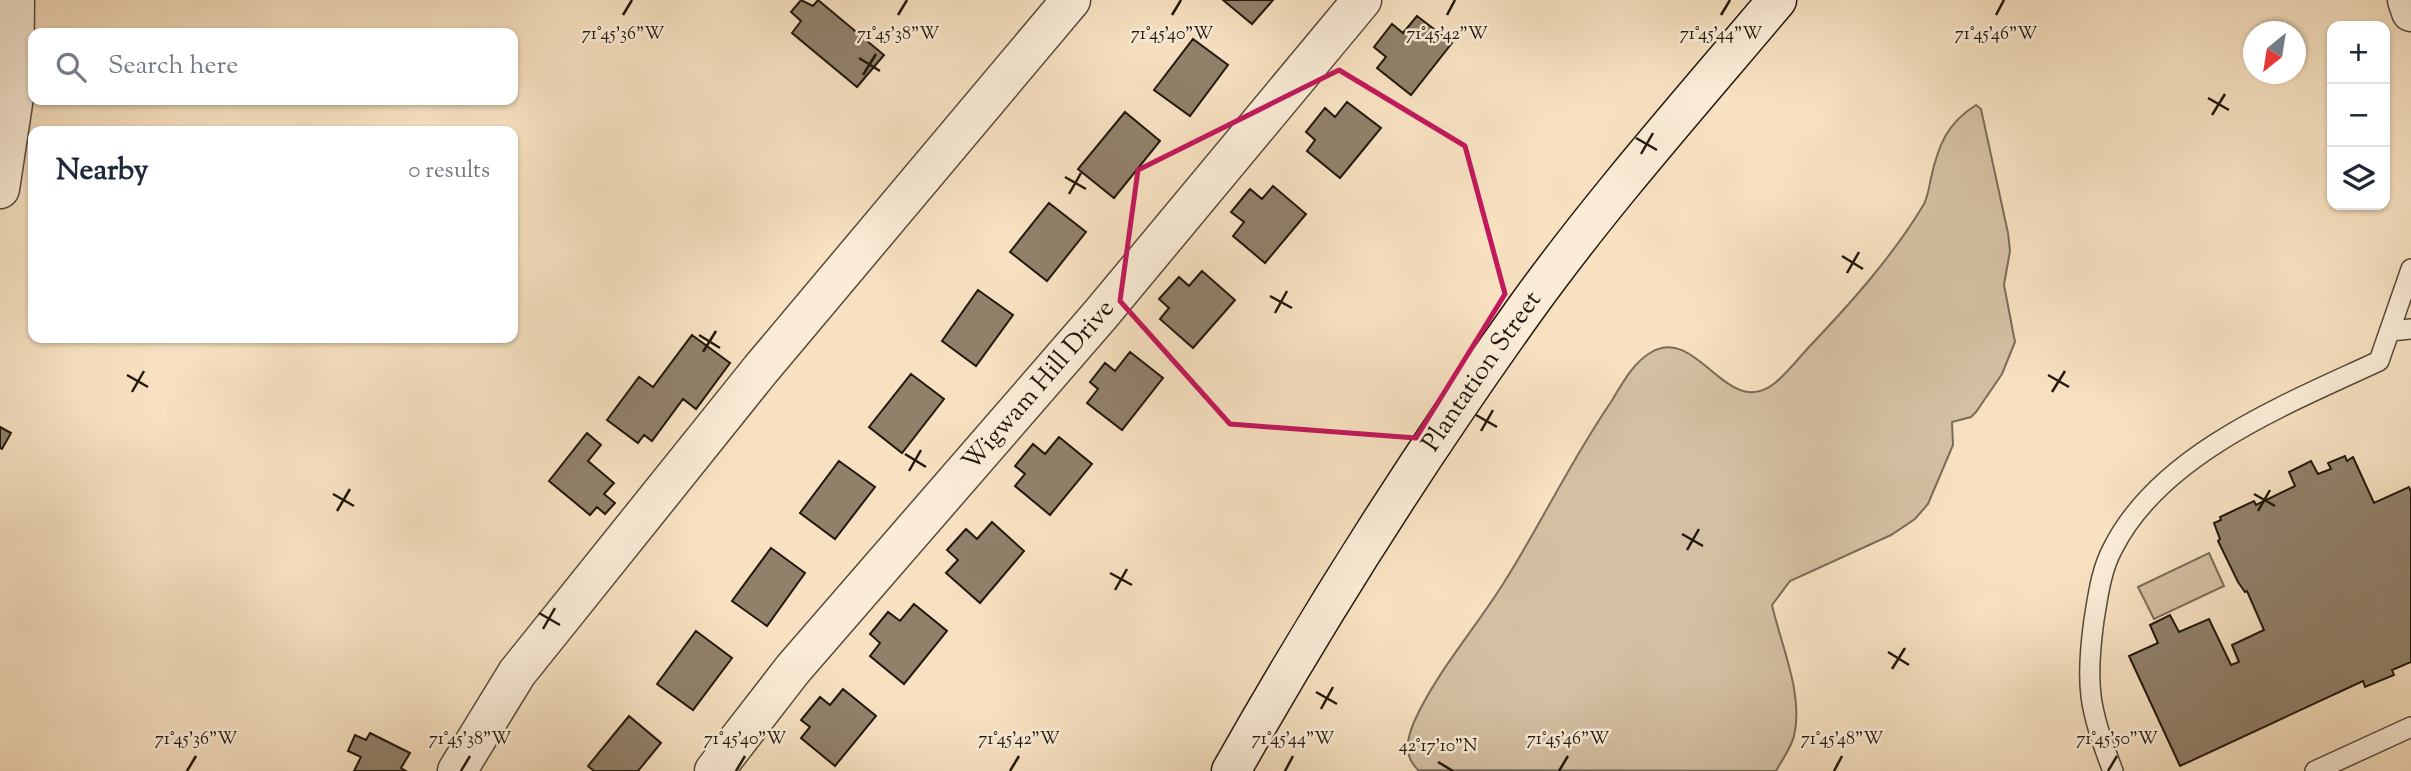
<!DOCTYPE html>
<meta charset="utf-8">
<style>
body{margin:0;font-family:"Sorts Mill Goudy",serif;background:#f2f2f3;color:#1f2937}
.controls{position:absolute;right:21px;top:21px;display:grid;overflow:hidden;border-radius:14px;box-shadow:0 2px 5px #0004}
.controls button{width:63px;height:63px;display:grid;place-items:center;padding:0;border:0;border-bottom:2px solid #e0e1e3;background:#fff;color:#1f2937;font:35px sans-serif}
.compass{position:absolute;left:2243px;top:21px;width:63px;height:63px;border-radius:50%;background:#fff;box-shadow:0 2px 5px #0004;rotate:210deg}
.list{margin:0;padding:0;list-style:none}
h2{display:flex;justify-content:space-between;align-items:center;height:91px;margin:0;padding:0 28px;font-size:30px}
h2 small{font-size:23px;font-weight:400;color:#747a83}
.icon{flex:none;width:38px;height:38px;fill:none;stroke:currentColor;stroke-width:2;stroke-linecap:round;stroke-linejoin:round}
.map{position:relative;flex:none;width:2411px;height:771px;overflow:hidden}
.search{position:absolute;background:#fff;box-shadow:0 2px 5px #0004;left:28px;top:28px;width:490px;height:77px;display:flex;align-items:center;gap:18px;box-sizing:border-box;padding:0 24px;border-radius:14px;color:#747a83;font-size:26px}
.panel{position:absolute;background:#fff;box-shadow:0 2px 5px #0004;left:28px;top:126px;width:490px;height:217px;border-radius:14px}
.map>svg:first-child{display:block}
.green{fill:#d3bfa2;stroke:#7a6c58;stroke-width:2}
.building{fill:#91816b;stroke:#22180d;stroke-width:2}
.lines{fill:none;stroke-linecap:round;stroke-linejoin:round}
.lane-casing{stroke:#574a3a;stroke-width:22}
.street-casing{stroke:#574a3a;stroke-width:41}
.secondary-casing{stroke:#22180d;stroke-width:41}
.lane{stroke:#faecd7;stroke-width:19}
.street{stroke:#faecd7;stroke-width:38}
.secondary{stroke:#faecd7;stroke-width:38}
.marked{fill:none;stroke:#c2185b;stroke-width:5;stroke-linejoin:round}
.ticks{fill:none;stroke:#22180d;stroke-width:2.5}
.labels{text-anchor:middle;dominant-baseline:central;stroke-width:5;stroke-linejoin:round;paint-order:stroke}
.street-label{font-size:26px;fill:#22180d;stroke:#faecd7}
.ticks-label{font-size:18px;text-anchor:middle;fill:#22180d;stroke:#faecd7;stroke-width:5;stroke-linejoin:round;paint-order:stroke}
</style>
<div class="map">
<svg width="2411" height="771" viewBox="0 0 2411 771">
<rect width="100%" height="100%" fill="#f7e1c1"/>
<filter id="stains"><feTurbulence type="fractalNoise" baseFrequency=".00286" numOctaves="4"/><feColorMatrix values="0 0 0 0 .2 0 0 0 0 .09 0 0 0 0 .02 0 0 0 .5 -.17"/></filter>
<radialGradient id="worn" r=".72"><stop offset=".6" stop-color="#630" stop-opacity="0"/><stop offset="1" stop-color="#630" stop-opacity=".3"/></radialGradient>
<!-- green -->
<path class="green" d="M 1976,105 L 1981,109 L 2008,233 L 2010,251 L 2004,285 L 2015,342 L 2002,374 L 1976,412 L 1971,417 L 1952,422 L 1953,445 L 1928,504 L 1915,519 L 1891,535 L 1790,581 L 1772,605 C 1781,645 1804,695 1794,736 C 1791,748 1782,760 1776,771 L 1418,770 C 1404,756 1406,741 1414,722 C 1436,673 1474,630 1503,584 C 1541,524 1571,460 1611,402 C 1622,384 1632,364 1650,353 C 1698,323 1726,422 1775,383 C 1787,373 1798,359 1808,348 C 1850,304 1893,256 1924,204 C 1928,196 1929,187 1931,178 C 1938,146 1947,123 1976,105 Z
M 2209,553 L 2224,586 L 2154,619 L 2138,587 Z"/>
<!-- building -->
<path class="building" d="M 801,0 L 813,6 L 818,0 L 884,55 L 857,87 L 792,33 L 801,21 L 791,12 Z
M 1223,0 L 1273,0 L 1252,24 Z
M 1417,16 L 1452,43 L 1411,95 L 1377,68 L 1386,57 L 1374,47 L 1392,24 L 1403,33 Z
M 1193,39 L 1228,65 L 1190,116 L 1154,90 Z
M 1347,102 L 1381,128 L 1340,178 L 1307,151 L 1315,140 L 1306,132 L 1325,108 L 1335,117 Z
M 1125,112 L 1160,141 L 1114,198 L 1078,169 Z
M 1273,186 L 1306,214 L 1265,263 L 1233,236 L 1244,222 L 1231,212 L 1250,189 L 1262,199 Z
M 1049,203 L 1086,232 L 1047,281 L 1010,252 Z
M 1202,271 L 1235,300 L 1193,348 L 1160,319 L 1169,308 L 1159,299 L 1179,277 L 1189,286 Z
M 978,290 L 1013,315 L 976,366 L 942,341 Z
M 692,335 L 730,363 L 696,409 L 683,399 L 652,441 L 644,435 L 638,443 L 607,420 L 639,377 L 653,387 Z
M 1130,352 L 1163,378 L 1122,430 L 1087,403 L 1098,389 L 1090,382 L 1105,363 L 1115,371 Z
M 911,374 L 944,399 L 902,453 L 869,427 Z
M 0,427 L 11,433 L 2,449 L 0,448 Z
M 587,433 L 601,445 L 588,461 L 614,483 L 604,494 L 615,503 L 605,514 L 597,507 L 590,515 L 549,481 Z
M 1059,437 L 1092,464 L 1050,515 L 1015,486 L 1025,474 L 1015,466 L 1033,444 L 1045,454 Z
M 2345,456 L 2347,461 L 2353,457 L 2374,503 L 2409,487 L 2411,492 L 2411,662 L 2392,670 L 2394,675 L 2365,687 L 2363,681 L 2180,766 L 2129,656 L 2158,643 L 2150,625 L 2170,615 L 2179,632 L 2209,619 L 2231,665 L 2239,662 L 2232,645 L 2264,630 L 2247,591 L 2245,592 L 2238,582 L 2218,541 L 2220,539 L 2214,523 L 2221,520 L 2220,517 L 2254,501 L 2256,505 L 2295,486 L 2289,472 L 2311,461 L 2318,474 L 2331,469 L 2328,463 Z
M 839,461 L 875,487 L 835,539 L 800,513 Z
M 992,522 L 1024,551 L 980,603 L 946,573 L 958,560 L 947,550 L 966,529 L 977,539 Z
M 771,548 L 805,573 L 767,626 L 732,601 Z
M 914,604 L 947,631 L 904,684 L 870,656 L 880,643 L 870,634 L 888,612 L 900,621 Z
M 696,631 L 732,658 L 693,710 L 657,684 Z
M 843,689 L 876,716 L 835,766 L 801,738 L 810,727 L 801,720 L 820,697 L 830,705 Z
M 629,716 L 661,743 L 638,771 L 594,771 L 588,766 Z
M 370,733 L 410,753 L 401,768 L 406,771 L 354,771 L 361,757 L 348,751 L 355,735 L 366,740 Z"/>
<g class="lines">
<defs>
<path id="lane" d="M 2390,331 L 2411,329
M 2113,771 C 2089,710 2085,685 2094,620 C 2098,596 2101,570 2113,548 C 2161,453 2287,404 2379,361 L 2411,269
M 2315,771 L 2411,727"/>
<g id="street">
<path d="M 2407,0 L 2411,12"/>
<path d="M 0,189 L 14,97 L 15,0"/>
<path d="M 457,771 L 517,673 L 761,369 L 1071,0"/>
<path id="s1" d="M 714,771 L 793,669 L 1101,314 L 1362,0"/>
</g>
<g id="secondary">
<path id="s2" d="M 1231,771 C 1321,612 1420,456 1526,308 C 1603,201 1692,101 1777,0"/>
</g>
</defs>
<!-- lane casing -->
<use href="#lane" class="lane-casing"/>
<!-- street casing -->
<use href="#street" class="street-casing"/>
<!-- secondary casing -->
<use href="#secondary" class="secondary-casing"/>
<!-- lane -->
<use href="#lane" class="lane"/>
<!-- street -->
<use href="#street" class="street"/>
<!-- secondary -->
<use href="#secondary" class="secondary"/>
</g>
<!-- marked area -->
<path class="marked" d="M 1339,70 L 1465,146 L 1505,294 L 1416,438 L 1230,424 L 1120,301 L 1138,170 Z"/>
<!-- ticks -->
<path class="ticks" d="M 623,15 L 632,0M 898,15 L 907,0M 1172,15 L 1181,0M 1447,15 L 1455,0M 1721,15 L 1730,0M 1996,15 L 2004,0M 859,58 L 880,71M 863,75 L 876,54M 2208,98 L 2229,110M 2212,115 L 2225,94M 1636,138 L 1657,150M 1641,154 L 1653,133M 1065,177 L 1086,189M 1069,194 L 1081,173M 1842,256 L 1863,269M 1847,273 L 1859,252M 1270,296 L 1292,308M 1275,313 L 1287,291M 699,335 L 720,348M 703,352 L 716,331M 127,375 L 148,387M 2048,375 L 2069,387M 132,392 L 144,371M 2052,392 L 2065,371M 1476,415 L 1497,427M 1481,431 L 1493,410M 905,454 L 926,467M 909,471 L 921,450M 333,494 L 354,506M 2254,494 L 2275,506M 337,511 L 350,489M 2258,511 L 2270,490M 1682,534 L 1703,546M 1687,550 L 1699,529M 1110,573 L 1132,585M 1115,590 L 1127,569M 539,613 L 560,625M 543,629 L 555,608M 1888,652 L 1909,665M 1892,669 L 1905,648M 1316,692 L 1337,704M 1321,709 L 1333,687M 1438,762 L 1453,771M 187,771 L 196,756M 461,771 L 470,756M 736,771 L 745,756M 1010,771 L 1019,756M 1285,771 L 1293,756M 1559,771 L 1568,756M 1834,771 L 1842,756M 2108,771 L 2117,756"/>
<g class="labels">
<!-- street labels -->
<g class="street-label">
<text stroke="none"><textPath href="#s2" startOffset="472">Plantation Street</textPath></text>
<text stroke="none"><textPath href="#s1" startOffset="504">Wigwam Hill Drive</textPath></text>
</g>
</g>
<g class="ticks-label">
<text x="1172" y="39">71°45'40"W</text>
<text x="1447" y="39">71°45'42"W</text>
<text x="1996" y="39">71°45'46"W</text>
<text x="623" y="39">71°45'36"W</text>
<text x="898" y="39">71°45'38"W</text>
<text x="1721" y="39">71°45'44"W</text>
<text x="196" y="744">71°45'36"W</text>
<text x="470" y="744">71°45'38"W</text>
<text x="745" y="744">71°45'40"W</text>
<text x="1019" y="744">71°45'42"W</text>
<text x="1293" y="744">71°45'44"W</text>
<text x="1568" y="744">71°45'46"W</text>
<text x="1842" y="744">71°45'48"W</text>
<text x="2117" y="744">71°45'50"W</text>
<text x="1438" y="751">42°17'10"N</text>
</g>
<rect width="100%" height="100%" filter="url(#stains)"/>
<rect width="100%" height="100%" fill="url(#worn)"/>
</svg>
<div class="controls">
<button>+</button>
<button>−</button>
<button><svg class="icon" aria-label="layers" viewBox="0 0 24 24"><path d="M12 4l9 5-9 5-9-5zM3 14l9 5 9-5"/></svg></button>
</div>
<svg class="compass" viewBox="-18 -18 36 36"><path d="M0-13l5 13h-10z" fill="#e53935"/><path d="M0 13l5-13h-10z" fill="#747a83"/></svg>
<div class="search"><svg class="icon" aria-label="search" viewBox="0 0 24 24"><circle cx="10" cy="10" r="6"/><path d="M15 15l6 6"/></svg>Search here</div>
<section class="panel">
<h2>Nearby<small>0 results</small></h2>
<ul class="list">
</ul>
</section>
</div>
